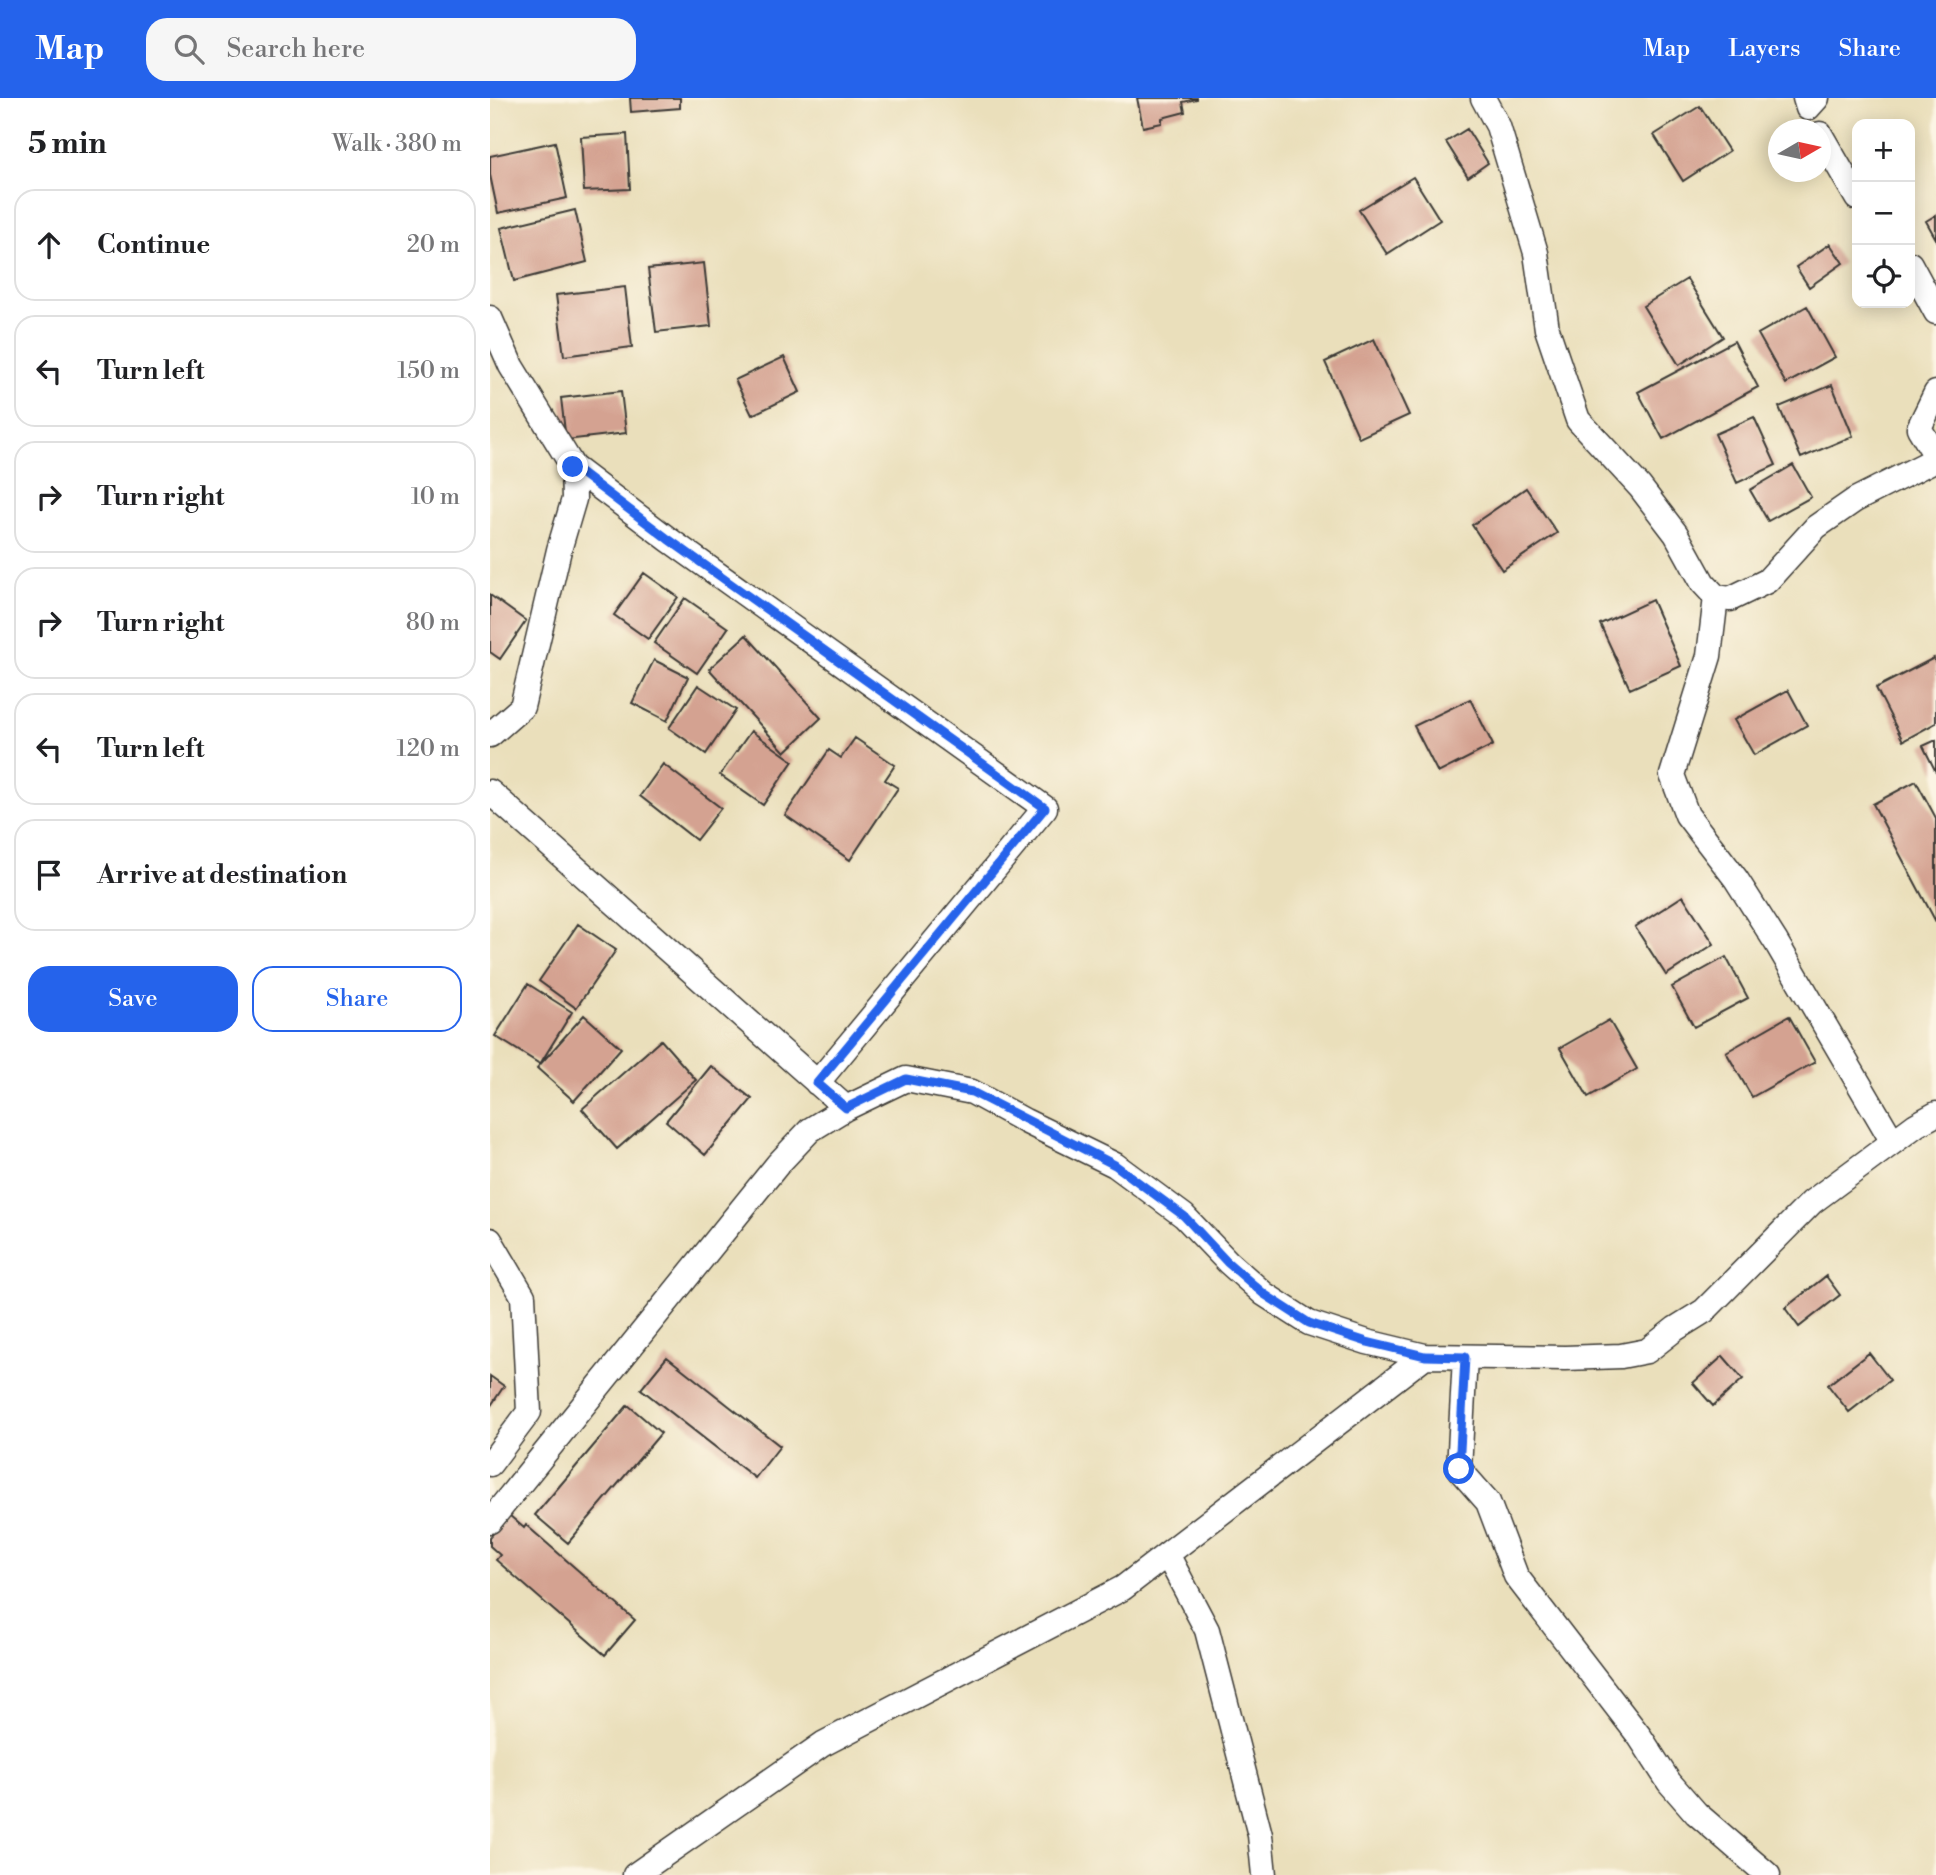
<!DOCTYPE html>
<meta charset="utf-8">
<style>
body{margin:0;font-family:"Libre Bodoni",serif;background:#f6f6f6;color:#202124}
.controls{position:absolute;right:21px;top:21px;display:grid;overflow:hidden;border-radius:14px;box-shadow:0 4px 18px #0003}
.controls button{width:63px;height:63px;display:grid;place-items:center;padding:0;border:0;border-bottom:2px solid #e0e0e0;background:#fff;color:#202124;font:35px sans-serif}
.compass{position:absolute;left:1278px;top:21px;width:63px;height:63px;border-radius:50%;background:#fff;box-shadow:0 4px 18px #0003;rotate:81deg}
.stop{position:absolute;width:21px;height:21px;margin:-16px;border:5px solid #2563eb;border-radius:50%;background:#fff}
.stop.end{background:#2563eb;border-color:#fff;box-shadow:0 2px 7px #0008}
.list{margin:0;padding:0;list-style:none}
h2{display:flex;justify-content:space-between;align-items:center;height:91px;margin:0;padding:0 28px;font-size:30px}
h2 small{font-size:23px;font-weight:400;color:#757577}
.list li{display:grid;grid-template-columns:46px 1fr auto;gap:21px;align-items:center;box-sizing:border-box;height:112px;margin:0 14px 14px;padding:0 14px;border:2px solid #e0e0e0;border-radius:21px}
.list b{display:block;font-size:26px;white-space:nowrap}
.list em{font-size:23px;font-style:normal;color:#757577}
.actions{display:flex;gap:14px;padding:21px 28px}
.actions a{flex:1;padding:16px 0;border:2px solid #2563eb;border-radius:21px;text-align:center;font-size:24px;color:#2563eb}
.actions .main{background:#2563eb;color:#fff}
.icon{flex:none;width:38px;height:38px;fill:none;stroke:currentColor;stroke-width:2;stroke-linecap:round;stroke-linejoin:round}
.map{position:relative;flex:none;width:1446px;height:1777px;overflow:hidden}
header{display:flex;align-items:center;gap:42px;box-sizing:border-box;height:98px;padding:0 35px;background:#2563eb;color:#fff}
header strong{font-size:33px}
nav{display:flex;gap:38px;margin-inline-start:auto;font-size:24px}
.search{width:490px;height:63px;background:#f6f6f6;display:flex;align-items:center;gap:18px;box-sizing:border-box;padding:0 24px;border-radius:21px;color:#757577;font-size:26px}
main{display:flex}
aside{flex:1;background:#fff}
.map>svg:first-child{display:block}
.building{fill:#d4a291}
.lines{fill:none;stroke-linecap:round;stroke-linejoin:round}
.street-casing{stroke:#3b3934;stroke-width:27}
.street{stroke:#fff;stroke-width:24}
.route{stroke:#2563eb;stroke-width:9}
</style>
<header>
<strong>Map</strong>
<div class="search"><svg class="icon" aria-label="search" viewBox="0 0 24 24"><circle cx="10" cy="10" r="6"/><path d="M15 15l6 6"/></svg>Search here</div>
<nav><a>Map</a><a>Layers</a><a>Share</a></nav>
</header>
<main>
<aside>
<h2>5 min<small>Walk · 380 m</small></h2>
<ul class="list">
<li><svg class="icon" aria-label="ahead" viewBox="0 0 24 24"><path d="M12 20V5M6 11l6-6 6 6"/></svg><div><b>Continue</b></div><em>20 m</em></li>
<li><svg class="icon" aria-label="left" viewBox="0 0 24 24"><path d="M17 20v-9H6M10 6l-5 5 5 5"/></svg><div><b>Turn left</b></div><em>150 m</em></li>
<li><svg class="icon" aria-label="right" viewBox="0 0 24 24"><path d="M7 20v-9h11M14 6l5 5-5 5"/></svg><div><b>Turn right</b></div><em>10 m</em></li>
<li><svg class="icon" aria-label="right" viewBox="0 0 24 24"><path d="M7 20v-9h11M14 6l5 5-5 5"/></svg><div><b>Turn right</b></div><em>80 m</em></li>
<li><svg class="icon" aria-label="left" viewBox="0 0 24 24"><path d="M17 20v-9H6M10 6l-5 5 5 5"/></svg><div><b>Turn left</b></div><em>120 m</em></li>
<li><svg class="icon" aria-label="arrive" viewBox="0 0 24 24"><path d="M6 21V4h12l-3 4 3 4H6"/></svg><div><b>Arrive at destination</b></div></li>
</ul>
<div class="actions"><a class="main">Save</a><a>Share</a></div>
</aside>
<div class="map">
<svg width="1446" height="1777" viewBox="0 0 1446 1777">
<rect width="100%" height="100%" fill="#fcf5e5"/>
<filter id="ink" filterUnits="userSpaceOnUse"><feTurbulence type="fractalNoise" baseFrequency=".0143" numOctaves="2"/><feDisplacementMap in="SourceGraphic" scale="14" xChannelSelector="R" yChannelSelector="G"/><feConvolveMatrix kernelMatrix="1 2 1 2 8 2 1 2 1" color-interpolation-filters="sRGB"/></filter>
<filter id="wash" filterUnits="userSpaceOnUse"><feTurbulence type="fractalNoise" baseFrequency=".00686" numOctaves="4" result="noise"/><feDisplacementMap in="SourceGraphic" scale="28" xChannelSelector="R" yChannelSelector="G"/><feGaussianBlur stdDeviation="1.57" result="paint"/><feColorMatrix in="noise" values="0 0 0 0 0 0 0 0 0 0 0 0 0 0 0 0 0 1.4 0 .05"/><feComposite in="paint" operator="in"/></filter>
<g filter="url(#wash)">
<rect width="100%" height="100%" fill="#eadfbb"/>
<g id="blocks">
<!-- building -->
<path class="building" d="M 140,0 L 190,0 L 190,10 L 141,14 Z
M 647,0 L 707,0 L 707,1 L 693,4 L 695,14 L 672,20 L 672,25 L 653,29 Z
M 1210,8 L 1239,53 L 1193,83 L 1164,37 Z
M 977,31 L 998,65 L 978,79 L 956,44 Z
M 137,36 L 140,91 L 94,93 L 91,39 Z
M 65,44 L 77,100 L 8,115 L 0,77 L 0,58 Z
M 923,79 L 950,122 L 897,156 L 869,112 Z
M 85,112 L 97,164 L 24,183 L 11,130 Z
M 1446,117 L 1446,141 L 1436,123 Z
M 1340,146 L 1353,165 L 1319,189 L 1306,169 Z
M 214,165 L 221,228 L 166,234 L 158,171 Z
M 1197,181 L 1233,239 L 1189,267 L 1153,208 Z
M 135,189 L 142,249 L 74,258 L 66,197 Z
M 1317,208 L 1345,259 L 1296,286 L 1268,236 Z
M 884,241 L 919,317 L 869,340 L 835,264 Z
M 1244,243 L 1268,289 L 1173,341 L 1148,294 Z
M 294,259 L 310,294 L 262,317 L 245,282 Z
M 1342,287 L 1363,338 L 1311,360 L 1289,309 Z
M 131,293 L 136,335 L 76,342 L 71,300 Z
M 1264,319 L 1286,367 L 1247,385 L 1225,336 Z
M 1303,367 L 1321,399 L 1278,423 L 1260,392 Z
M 1036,390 L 1067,435 L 1012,472 L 982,427 Z
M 154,475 L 188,499 L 158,541 L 124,517 Z
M 0,497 L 36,523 L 10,561 L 0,554 Z
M 195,500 L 238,530 L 207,575 L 164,545 Z
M 1162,502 L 1191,568 L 1140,591 L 1110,526 Z
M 256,537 L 331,620 L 295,654 L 219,571 Z
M 1444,560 L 1446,565 L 1446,625 L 1413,643 L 1386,590 Z
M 164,562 L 198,579 L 177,623 L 142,605 Z
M 208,587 L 246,612 L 216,656 L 179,630 Z
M 1298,592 L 1317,627 L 1264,657 L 1244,622 Z
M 980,601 L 1003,647 L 948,675 L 924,628 Z
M 261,633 L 303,663 L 273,707 L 230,677 Z
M 365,640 L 405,667 L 395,682 L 408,690 L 360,762 L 295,717 L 339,652 L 351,660 Z
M 1446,642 L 1446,674 L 1433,648 Z
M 173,666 L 231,710 L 206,742 L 150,698 Z
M 1426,683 L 1446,720 L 1446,824 L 1383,706 Z
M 1193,798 L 1224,846 L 1176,877 L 1145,829 Z
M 88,826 L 126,852 L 86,910 L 49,883 Z
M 1236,859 L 1258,900 L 1204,929 L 1182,889 Z
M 38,886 L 82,914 L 50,966 L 5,938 Z
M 94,917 L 131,950 L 84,1003 L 47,970 Z
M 1299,918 L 1325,964 L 1262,999 L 1236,954 Z
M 1119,922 L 1147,971 L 1098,999 L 1070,950 Z
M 171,942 L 206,982 L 127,1051 L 92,1011 Z
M 221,968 L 262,1001 L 215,1057 L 176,1023 Z
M 1336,1178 L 1350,1197 L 1309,1229 L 1295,1210 Z
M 1379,1255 L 1400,1282 L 1359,1314 L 1338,1287 Z
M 1233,1258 L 1253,1281 L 1223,1308 L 1203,1285 Z
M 177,1259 L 290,1348 L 265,1380 L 151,1291 Z
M 0,1278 L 14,1288 L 0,1309 Z
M 138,1307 L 171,1335 L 78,1445 L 45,1417 Z
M 19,1417 L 34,1430 L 36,1427 L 145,1522 L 115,1557 L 6,1462 L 10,1457 L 0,1448 L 0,1439 Z"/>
</g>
</g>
<g filter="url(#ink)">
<use href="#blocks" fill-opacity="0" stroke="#3b3934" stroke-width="2"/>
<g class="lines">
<defs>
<path id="street" d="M 993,0 L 1008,28 L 1046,155 L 1057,231 L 1088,322 L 1150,389 L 1186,436 L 1213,485 L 1226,499 L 1240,501 L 1277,483 L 1326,429 L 1365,402 L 1446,361
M 1315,0 L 1318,10 L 1327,0
M 1330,36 L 1367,100
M 1420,166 L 1446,214
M 0,220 L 21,268 L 83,369 L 84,401 L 69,452 L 32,609 L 0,637
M 1446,295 L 1429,330 L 1446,358
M 83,369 L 178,441 L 555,710 L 327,985
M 1226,499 L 1219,558 L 1182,677 L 1197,717 L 1246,781 L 1286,844 L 1403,1044
M 0,694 L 356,1010
M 0,1142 L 33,1198 L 39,1314 L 0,1366
M 975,1259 L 969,1371 L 998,1404 L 1026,1478 L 1150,1639 L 1179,1684 L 1206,1715 L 1278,1777
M 0,1423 L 288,1066 L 320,1032 L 356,1010 L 416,981 L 482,994 L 535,1023 L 625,1067 L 694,1118 L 738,1164 L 774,1196 L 819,1225 L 877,1244 L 935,1258 L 1075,1260 L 1131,1258 L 1157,1253 L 1185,1231 L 1214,1213 L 1322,1104 L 1426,1027 L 1446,1016
M 677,1456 L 717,1532 L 770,1737 L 774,1777
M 145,1777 L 333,1646 L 633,1490 L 935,1258"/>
</defs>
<!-- street casing -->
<use href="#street" class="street-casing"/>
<!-- street -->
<use href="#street" class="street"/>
</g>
</g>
<g class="lines" filter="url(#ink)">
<!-- route -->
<path class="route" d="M 83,369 L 178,441 L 555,710 L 327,985 L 356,1010 L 416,981 L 482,994 L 625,1067 L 694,1118 L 737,1164 L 774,1196 L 819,1225 L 877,1244 L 935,1258 L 975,1259 L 969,1371"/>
</g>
</svg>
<div class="controls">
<button>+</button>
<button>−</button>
<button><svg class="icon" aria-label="locate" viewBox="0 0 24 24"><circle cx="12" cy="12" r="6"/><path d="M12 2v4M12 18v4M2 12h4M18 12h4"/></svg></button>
</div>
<svg class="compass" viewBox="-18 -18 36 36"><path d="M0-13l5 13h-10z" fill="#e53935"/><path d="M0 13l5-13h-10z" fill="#757577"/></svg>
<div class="stop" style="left:969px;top:1371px"></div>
<div class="stop end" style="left:83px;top:369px"></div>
</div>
</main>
